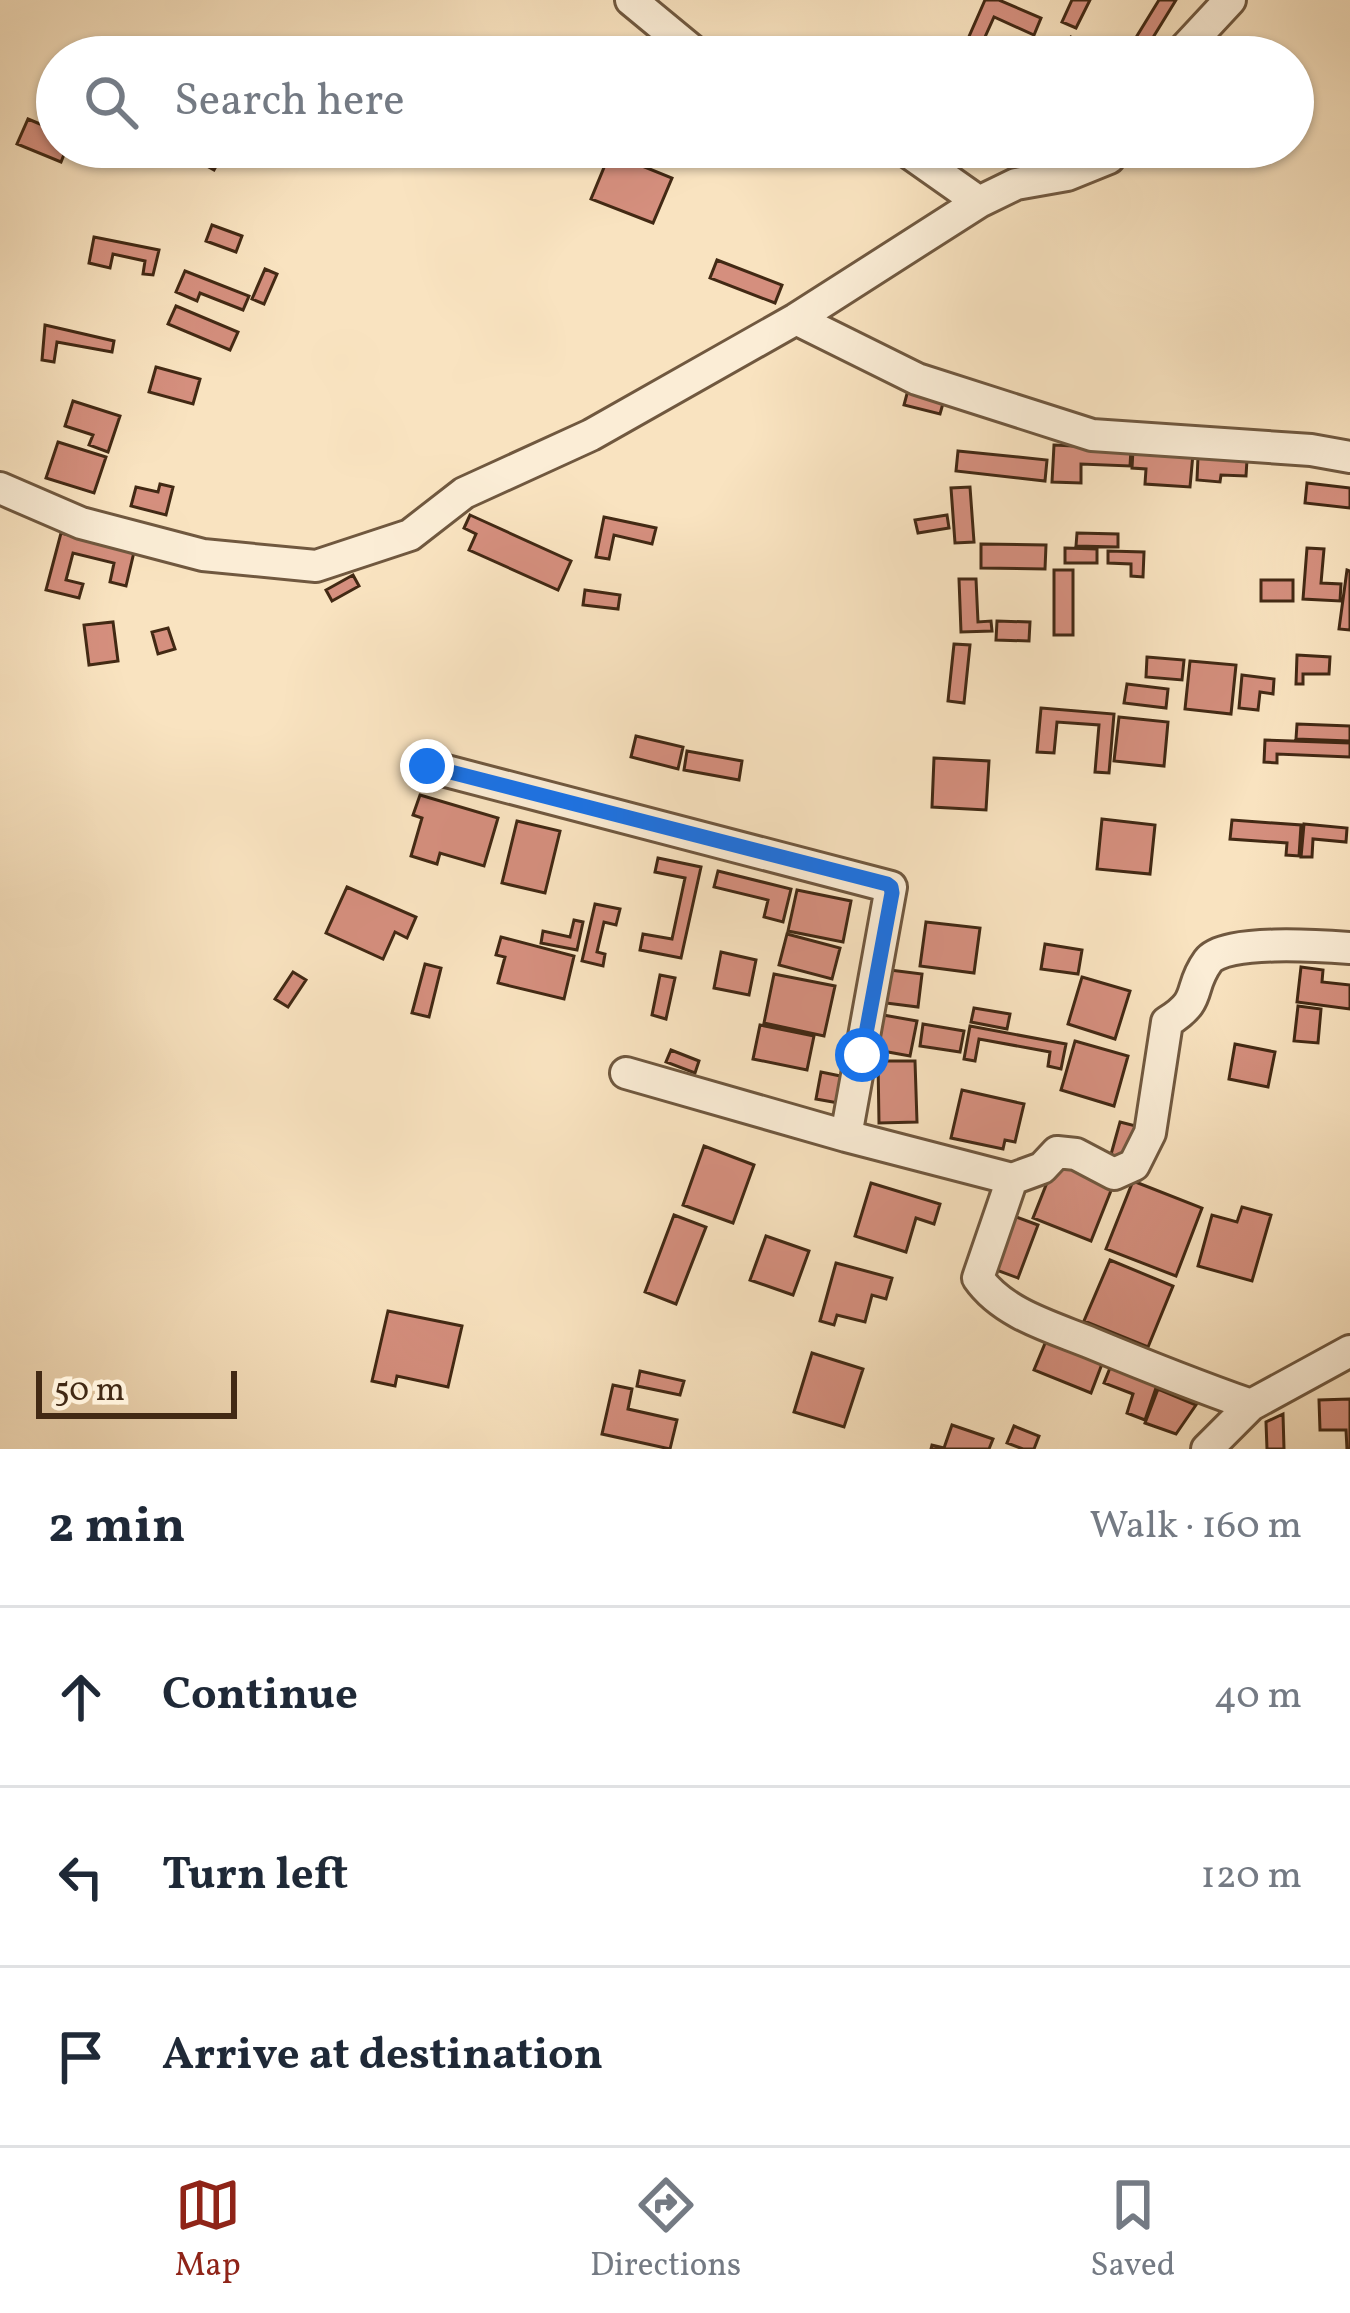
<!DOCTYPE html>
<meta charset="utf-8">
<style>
body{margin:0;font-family:Vollkorn,serif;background:#f2f2f3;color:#1f2937}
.scale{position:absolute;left:36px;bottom:30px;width:201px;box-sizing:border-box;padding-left:12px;border:6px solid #422914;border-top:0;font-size:33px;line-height:42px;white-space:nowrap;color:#422914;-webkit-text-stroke:9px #fbedd6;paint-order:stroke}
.stop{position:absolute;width:36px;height:36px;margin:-27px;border:9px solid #1a73e8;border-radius:50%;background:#fff}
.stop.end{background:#1a73e8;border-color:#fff;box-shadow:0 3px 12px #0008}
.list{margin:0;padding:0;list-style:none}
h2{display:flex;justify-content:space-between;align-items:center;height:156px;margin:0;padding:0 48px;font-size:51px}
h2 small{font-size:39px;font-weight:400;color:#747a83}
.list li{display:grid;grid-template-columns:78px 1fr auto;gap:36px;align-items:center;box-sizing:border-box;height:180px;padding:0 48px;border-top:3px solid #e0e1e3}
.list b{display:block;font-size:45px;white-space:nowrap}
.list em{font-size:39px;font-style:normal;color:#747a83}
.icon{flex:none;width:66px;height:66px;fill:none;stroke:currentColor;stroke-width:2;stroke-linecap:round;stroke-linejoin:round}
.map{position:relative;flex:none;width:1350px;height:1449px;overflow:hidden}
.search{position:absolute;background:#fff;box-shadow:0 3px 9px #0004;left:36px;right:36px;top:36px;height:132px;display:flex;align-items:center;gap:30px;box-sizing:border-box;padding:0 42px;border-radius:66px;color:#747a83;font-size:45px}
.sheet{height:696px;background:#fff}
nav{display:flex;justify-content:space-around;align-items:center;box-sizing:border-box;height:168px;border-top:3px solid #e0e1e3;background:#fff;font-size:33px;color:#747a83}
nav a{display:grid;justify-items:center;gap:6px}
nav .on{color:#8f2418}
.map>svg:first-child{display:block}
.building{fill:#d58f7e;stroke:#422914;stroke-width:3}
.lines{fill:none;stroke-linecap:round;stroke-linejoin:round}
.minor-casing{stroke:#70583f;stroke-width:36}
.minor{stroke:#fbedd6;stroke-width:30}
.route{stroke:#1a73e8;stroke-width:15}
</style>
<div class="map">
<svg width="1350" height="1449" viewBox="0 0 1350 1449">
<rect width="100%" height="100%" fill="#f9e3c0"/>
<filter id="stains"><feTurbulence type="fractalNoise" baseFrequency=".00167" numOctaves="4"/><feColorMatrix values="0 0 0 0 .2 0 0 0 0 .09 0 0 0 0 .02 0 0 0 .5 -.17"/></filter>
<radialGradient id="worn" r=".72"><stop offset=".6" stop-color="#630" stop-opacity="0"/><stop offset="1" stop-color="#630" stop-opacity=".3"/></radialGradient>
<!-- building -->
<path class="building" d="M 985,0 L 999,0 L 1041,18 L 1034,35 L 994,17 L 976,57 L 960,57 Z
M 1072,0 L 1090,0 L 1076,28 L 1062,22 Z
M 1159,0 L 1176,0 L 1141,57 L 1124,57 Z
M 1071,37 L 1113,57 L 1062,56 Z
M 28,119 L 57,131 L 57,147 L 67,147 L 61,162 L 17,144 Z
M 173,147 L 220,147 L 225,150 L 214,170 Z
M 1004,147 L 1091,147 L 1091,157 L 1003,154 Z
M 610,153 L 672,178 L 653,223 L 591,199 Z
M 212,225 L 242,236 L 236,252 L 206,241 Z
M 94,237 L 159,250 L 153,275 L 143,274 L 145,261 L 113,254 L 110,268 L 89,263 Z
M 717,260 L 782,285 L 775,303 L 710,278 Z
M 265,269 L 277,274 L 264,304 L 252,299 Z
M 185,271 L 249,296 L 243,310 L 200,293 L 197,301 L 176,292 Z
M 176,306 L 238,332 L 230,350 L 168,324 Z
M 45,325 L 114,341 L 112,352 L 57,342 L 54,362 L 42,360 Z
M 156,367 L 200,379 L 193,404 L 149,392 Z
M 908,390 L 944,400 L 940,414 L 904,405 Z
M 73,401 L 120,416 L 108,452 L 89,445 L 93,435 L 65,426 Z
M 58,442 L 106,457 L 94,493 L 46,478 Z
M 1054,445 L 1131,449 L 1130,466 L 1081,464 L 1081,483 L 1052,482 Z
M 1133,450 L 1193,454 L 1190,487 L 1145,484 L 1146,469 L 1132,468 Z
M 958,451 L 1047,460 L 1045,481 L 956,471 Z
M 1198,457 L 1247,460 L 1246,476 L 1221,475 L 1220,482 L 1197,480 Z
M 1307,483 L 1350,488 L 1350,508 L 1305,503 Z
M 160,484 L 173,487 L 166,515 L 131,506 L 136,487 L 158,492 Z
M 970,487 L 974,542 L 955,543 L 951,488 Z
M 470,515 L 571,561 L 558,590 L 469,550 L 476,534 L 464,528 Z
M 947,515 L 949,528 L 918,533 L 915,520 Z
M 604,517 L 656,528 L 652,544 L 614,535 L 609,559 L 596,557 Z
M 61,533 L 134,552 L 126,586 L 110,582 L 114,563 L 73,553 L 66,580 L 83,584 L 79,598 L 46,590 Z
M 1077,533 L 1118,534 L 1118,547 L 1076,546 Z
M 981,544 L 1046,545 L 1045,569 L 981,568 Z
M 1065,548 L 1097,549 L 1097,563 L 1065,563 Z
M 1307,548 L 1324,549 L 1321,583 L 1341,584 L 1340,601 L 1303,599 Z
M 1108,551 L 1144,552 L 1143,577 L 1131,576 L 1131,564 L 1108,563 Z
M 1054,570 L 1073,570 L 1073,635 L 1054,635 Z
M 1347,570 L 1350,571 L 1350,630 L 1339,629 Z
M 353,575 L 359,586 L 332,601 L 326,590 Z
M 959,579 L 976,579 L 978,622 L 991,621 L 992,631 L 961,632 Z
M 1261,580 L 1293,580 L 1293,601 L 1261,601 Z
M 585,590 L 620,595 L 618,609 L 583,605 Z
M 997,621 L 1030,622 L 1029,641 L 996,640 Z
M 113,622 L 118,661 L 89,665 L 84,625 Z
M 168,628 L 175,649 L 158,654 L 152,632 Z
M 954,644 L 970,645 L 964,703 L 948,701 Z
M 1297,655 L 1330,657 L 1329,674 L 1303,674 L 1303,684 L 1296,684 Z
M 1147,657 L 1184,660 L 1182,680 L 1146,677 Z
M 1190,661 L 1236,665 L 1231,714 L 1185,709 Z
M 1242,675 L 1274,679 L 1273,694 L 1260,692 L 1258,710 L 1239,708 Z
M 1127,684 L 1168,689 L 1166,708 L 1124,703 Z
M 1041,708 L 1114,714 L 1109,773 L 1095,772 L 1099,725 L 1057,722 L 1054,753 L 1037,752 Z
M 1119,717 L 1168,722 L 1164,766 L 1114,761 Z
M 1297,724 L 1350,726 L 1350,741 L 1296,739 Z
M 636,736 L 683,747 L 678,769 L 631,757 Z
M 1265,740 L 1350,743 L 1350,757 L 1277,754 L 1277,763 L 1264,762 Z
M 687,751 L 742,761 L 739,780 L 684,770 Z
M 934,758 L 989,761 L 986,810 L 932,807 Z
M 420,795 L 498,818 L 484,866 L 440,853 L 437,864 L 411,856 L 422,818 L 413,815 Z
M 1102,819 L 1155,825 L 1150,874 L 1097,869 Z
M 1232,820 L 1301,825 L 1299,856 L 1286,855 L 1287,843 L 1230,839 Z
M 517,821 L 560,831 L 545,893 L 502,883 Z
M 1304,824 L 1347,828 L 1346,842 L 1313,839 L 1312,857 L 1301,857 Z
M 658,858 L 701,867 L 681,958 L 640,950 L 643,934 L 672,939 L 685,878 L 655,872 Z
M 718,871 L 791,889 L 783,922 L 764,917 L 768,900 L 714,887 Z
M 347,887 L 416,917 L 407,938 L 395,932 L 383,959 L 326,933 Z
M 797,890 L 851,901 L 843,942 L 788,931 Z
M 595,904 L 620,909 L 616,925 L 604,922 L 597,952 L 605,954 L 603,966 L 582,961 Z
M 574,920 L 583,922 L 577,950 L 541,943 L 543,931 L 570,937 Z
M 926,922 L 980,928 L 974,973 L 920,966 Z
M 787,934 L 840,948 L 832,979 L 779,965 Z
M 501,937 L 574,956 L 564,999 L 498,983 L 505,957 L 496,955 Z
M 1045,944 L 1082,950 L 1078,974 L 1041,969 Z
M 721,952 L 756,960 L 749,995 L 714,988 Z
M 425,964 L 441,968 L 429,1017 L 412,1013 Z
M 1301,967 L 1323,970 L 1322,982 L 1350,985 L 1350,1009 L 1297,1002 Z
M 882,969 L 922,974 L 918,1007 L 878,1002 Z
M 293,972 L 306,980 L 288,1007 L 275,999 Z
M 774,974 L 835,986 L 824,1036 L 764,1023 Z
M 660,975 L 675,978 L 666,1019 L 652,1015 Z
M 1082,977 L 1130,991 L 1115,1039 L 1068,1024 Z
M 1298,1006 L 1321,1009 L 1318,1043 L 1294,1041 Z
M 974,1008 L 1010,1014 L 1007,1029 L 971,1022 Z
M 872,1013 L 917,1021 L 910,1056 L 866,1048 Z
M 923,1024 L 964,1031 L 960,1052 L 920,1046 Z
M 760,1025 L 814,1036 L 807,1070 L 753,1059 Z
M 970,1026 L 1066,1044 L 1061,1069 L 1048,1066 L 1050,1052 L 979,1039 L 975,1061 L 964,1059 Z
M 1075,1041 L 1128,1056 L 1114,1106 L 1061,1090 Z
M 1235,1044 L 1275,1052 L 1268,1087 L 1229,1079 Z
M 671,1050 L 699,1061 L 695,1073 L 666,1062 Z
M 878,1061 L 915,1061 L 917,1122 L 879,1123 Z
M 821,1072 L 850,1078 L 844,1104 L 816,1099 Z
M 962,1090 L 1024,1104 L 1015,1142 L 1005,1140 L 1003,1149 L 951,1138 Z
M 1120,1122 L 1136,1126 L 1126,1162 L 1110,1158 Z
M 704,1146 L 754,1165 L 733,1223 L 683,1205 Z
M 1056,1160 L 1114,1183 L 1091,1241 L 1033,1218 Z
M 1133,1181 L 1202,1208 L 1176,1276 L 1106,1249 Z
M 871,1183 L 940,1204 L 934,1224 L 916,1218 L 906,1252 L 855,1236 Z
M 1242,1207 L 1271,1215 L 1252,1281 L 1198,1266 L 1212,1215 L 1237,1222 Z
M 674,1215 L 706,1227 L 676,1304 L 645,1292 Z
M 1011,1215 L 1038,1225 L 1018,1278 L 991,1268 Z
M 766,1236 L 809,1251 L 793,1295 L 750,1280 Z
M 1110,1260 L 1173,1286 L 1148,1347 L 1084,1321 Z
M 836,1263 L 892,1278 L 886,1299 L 872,1295 L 865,1322 L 837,1315 L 834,1325 L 820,1321 Z
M 388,1311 L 462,1326 L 448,1387 L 397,1376 L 395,1386 L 372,1381 Z
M 1046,1341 L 1102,1364 L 1091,1393 L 1034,1370 Z
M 812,1353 L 863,1369 L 844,1427 L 794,1412 Z
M 1110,1368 L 1157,1385 L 1145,1420 L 1127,1413 L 1133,1394 L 1104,1383 Z
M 640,1371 L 684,1381 L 680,1395 L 637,1386 Z
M 613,1385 L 632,1389 L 628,1409 L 677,1420 L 670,1449 L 602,1434 Z
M 1158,1389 L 1196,1405 L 1176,1434 L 1145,1423 Z
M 1350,1399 L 1350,1449 L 1347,1449 L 1346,1430 L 1320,1430 L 1319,1400 Z
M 1283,1414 L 1284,1449 L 1267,1449 L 1266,1422 Z
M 952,1425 L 993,1439 L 989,1449 L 931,1449 L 932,1445 L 944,1448 Z
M 1014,1426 L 1039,1436 L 1034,1449 L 1023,1449 L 1007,1443 Z"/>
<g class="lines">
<defs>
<path id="minor" d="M 631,0 L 700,57
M 1177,57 L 1230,0
M 901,147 L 979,202
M 796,319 L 917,379 L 1092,435 L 1311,450 L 1350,457
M 0,488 L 81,523 L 203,555 L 316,566 L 410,535 L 464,493 L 591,435 L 796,319 L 979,202 L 1016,184 L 1067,175 L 1109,158 L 1116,147
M 427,766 L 891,887 L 846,1136
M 626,1073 L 846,1136 L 1012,1179
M 1251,1405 C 1197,1386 1144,1365 1091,1343 C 1052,1327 1003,1314 978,1278 L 1012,1179 L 1042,1168 L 1057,1152 L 1076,1154 L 1114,1174 L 1134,1165 L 1150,1133 L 1167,1022 C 1204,999 1187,990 1208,961 C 1224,939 1322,946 1350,948
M 1207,1449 L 1251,1405 L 1350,1351"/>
</defs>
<!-- minor casing -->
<use href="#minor" class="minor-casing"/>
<!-- minor -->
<use href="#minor" class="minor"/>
</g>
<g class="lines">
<!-- route -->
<path class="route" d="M 427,766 L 887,884 L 891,887 L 892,893 L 862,1055"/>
</g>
<rect width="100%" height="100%" filter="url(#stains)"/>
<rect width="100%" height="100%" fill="url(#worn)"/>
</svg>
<div class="scale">50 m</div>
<div class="stop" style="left:862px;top:1055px"></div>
<div class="stop end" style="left:427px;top:766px"></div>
<div class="search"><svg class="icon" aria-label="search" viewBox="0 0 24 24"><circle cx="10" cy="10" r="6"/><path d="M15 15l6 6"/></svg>Search here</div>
</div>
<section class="sheet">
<h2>2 min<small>Walk · 160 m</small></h2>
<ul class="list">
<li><svg class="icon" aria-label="ahead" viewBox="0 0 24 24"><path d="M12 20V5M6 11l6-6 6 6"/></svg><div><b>Continue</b></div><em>40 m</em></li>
<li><svg class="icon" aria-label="left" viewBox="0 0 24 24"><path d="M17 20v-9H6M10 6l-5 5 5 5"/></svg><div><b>Turn left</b></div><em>120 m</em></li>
<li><svg class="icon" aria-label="arrive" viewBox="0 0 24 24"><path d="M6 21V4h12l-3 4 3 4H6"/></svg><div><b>Arrive at destination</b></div></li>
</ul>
</section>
<nav>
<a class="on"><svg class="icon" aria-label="map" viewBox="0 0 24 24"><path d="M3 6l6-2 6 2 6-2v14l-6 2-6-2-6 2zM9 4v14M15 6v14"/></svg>Map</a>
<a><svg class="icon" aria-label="directions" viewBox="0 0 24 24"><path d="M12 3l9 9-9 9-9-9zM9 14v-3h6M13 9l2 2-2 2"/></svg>Directions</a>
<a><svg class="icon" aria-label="saved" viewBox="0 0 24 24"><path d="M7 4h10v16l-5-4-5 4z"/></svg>Saved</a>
</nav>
